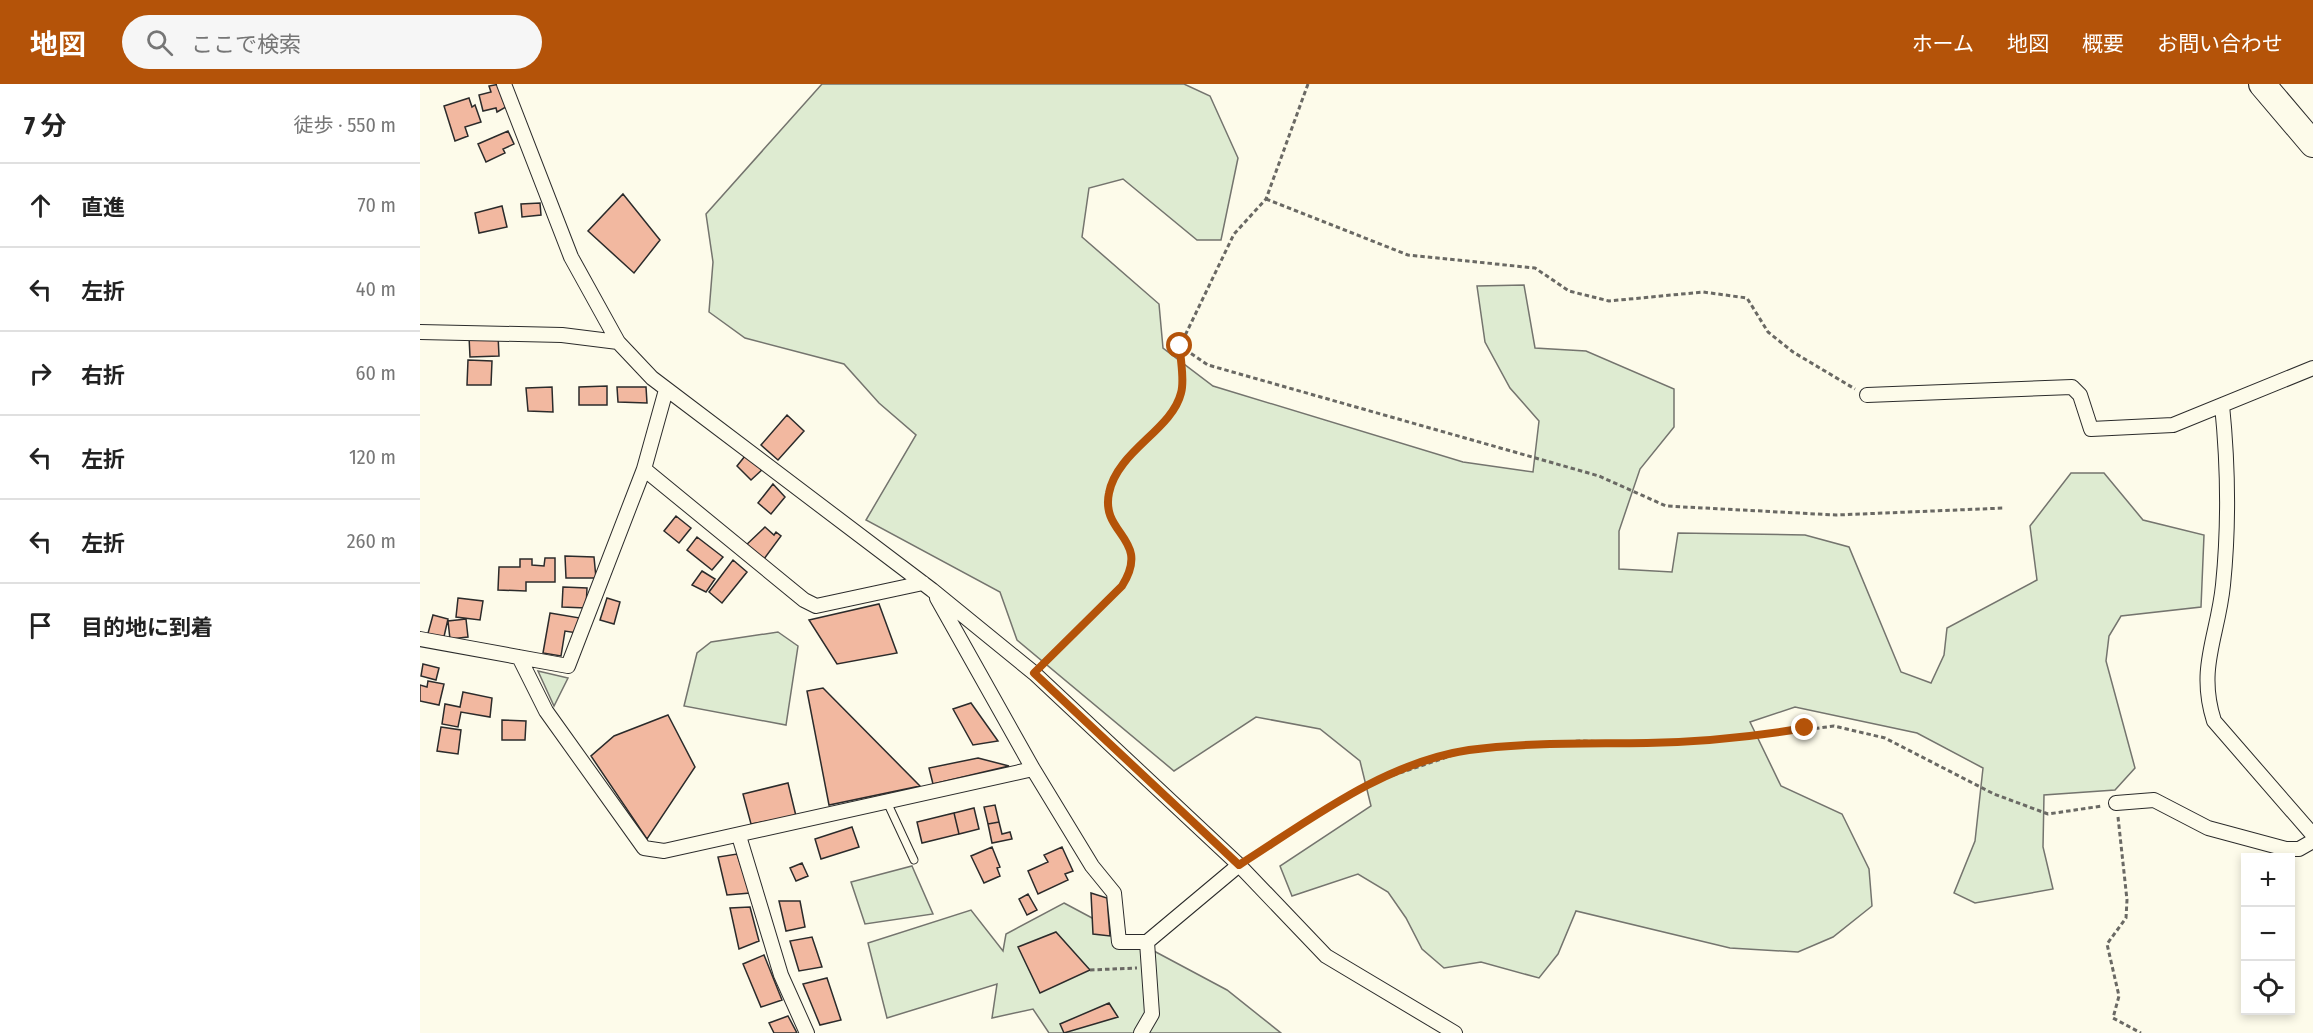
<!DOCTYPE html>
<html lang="ja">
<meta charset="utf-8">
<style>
body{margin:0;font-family:"Fira Sans Condensed","Noto Sans JP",sans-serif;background:#f6f6f6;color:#222}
.controls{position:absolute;right:18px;bottom:18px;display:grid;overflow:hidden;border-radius:0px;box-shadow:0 3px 9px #0003}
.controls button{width:54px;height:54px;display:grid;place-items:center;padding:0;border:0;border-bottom:2px solid #e0e0e0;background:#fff;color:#222;font:30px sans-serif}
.stop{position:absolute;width:18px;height:18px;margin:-14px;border:4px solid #b45309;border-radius:50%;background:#fff}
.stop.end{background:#b45309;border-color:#fff;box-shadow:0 2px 6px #0008}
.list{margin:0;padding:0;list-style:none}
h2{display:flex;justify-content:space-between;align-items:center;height:78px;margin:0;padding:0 24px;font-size:26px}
h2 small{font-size:20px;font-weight:400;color:#767676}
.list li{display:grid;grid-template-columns:39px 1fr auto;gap:18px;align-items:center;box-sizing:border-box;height:84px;padding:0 24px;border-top:2px solid #e0e0e0}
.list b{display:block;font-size:22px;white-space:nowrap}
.list em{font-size:20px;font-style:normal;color:#767676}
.icon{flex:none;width:33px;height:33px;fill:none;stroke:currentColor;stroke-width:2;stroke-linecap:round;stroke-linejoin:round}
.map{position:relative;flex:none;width:1893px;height:949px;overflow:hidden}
header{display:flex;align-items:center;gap:36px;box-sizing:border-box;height:84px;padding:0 30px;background:#b45309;color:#fff}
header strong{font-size:28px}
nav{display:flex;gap:33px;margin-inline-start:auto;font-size:21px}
.search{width:420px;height:54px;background:#f6f6f6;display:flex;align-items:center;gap:15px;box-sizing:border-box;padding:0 21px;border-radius:33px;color:#767676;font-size:22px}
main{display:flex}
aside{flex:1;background:#fff}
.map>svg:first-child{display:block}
.green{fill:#deebd1;stroke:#74746e;stroke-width:1.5}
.building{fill:#f2b8a0;stroke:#2b2b2b;stroke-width:1.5}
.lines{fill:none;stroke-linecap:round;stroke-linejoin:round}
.lane-casing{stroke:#2b2b2b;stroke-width:9}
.street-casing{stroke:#2b2b2b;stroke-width:16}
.highway-casing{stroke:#2b2b2b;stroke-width:28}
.path{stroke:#6a6964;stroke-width:3;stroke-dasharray:4.5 3;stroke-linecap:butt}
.lane{stroke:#fdfbea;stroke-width:7}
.street{stroke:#fdfbea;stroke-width:14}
.highway{stroke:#fdfbea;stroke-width:26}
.route{stroke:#b45309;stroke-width:8}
</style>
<header>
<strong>地図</strong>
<div class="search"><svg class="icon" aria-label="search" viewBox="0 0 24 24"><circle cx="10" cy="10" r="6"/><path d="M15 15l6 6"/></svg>ここで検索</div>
<nav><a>ホーム</a><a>地図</a><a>概要</a><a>お問い合わせ</a></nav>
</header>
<main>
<aside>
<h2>7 分<small>徒歩 · 550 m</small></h2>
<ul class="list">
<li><svg class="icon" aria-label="ahead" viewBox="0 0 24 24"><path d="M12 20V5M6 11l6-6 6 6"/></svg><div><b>直進</b></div><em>70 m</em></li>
<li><svg class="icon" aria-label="left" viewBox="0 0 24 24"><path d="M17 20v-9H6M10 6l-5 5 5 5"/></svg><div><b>左折</b></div><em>40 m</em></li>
<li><svg class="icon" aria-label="right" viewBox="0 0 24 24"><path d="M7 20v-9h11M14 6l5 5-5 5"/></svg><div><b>右折</b></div><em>60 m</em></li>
<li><svg class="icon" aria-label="left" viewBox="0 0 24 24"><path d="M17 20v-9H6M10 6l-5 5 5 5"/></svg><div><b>左折</b></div><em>120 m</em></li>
<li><svg class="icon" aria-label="left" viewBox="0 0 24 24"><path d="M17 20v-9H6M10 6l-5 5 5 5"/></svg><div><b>左折</b></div><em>260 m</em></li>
<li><svg class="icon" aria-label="arrive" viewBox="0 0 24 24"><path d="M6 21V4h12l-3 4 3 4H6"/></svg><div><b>目的地に到着</b></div></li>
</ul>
</aside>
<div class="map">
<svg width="1893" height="949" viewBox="0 0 1893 949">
<rect width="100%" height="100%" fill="#fdfbea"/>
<!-- green -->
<path class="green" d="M 402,0 L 764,0 L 790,12 L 818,74 L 801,156 L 777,156 L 703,95 L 669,104 L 662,153 L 739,220 L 743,264 L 793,302 L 1043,378 L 1113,388 L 1119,337 L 1090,304 L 1065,258 L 1057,202 L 1104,201 L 1115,264 L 1166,267 L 1254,305 L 1254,343 L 1220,385 L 1199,447 L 1199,485 L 1252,488 L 1258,449 L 1385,451 L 1429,463 L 1481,588 L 1511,599 L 1524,571 L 1527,544 L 1617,496 L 1610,442 L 1651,389 L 1684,389 L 1723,436 L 1784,451 L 1781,523 L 1701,532 L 1689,552 L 1686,577 L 1715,684 L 1695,706 L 1624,711 L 1623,763 L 1633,805 L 1555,819 L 1534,809 L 1555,757 L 1563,684 L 1497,649 L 1375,623 L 1330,638 L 1361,702 L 1422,730 L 1449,785 L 1452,822 L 1413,853 L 1378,868 L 1310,864 L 1156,827 L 1138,870 L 1119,894 L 1061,878 L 1024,884 L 1002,865 L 986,834 L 968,808 L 938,790 L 872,812 L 860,782 L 951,722 L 940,677 L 900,645 L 836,633 L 754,687 L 597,556 L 580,508 L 446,436 L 496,351 L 459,319 L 424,280 L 325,254 L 289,228 L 293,178 L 286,130 Z
M 358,548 L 378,562 L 366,641 L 264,622 L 277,569 L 291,558 Z
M 118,587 L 148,594 L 134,622 Z
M 492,782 L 513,830 L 445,840 L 431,798 Z
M 644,819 L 807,906 L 861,949 L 629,949 L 613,925 L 572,934 L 577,900 L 467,934 L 448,859 L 551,826 L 583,867 L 586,850 Z"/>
<!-- building -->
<path class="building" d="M 80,0 L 86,23 L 77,28 L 76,24 L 63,27 L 59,11 L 71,8 L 69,2 Z
M 49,14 L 52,23 L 55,21 L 61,38 L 45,43 L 48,52 L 35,57 L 24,22 Z
M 88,47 L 94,60 L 83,65 L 85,69 L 66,78 L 58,60 Z
M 203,110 L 240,156 L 214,189 L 168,147 Z
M 120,119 L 121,131 L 102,133 L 101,120 Z
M 82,122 L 87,143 L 59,149 L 55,129 Z
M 78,251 L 79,272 L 50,273 L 49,252 Z
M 48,276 L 72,277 L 71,301 L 47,301 Z
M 187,302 L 187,321 L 159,321 L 159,303 Z
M 132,303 L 133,328 L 108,327 L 106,304 Z
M 197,303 L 226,303 L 227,319 L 198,318 Z
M 367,331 L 384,347 L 358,376 L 341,361 Z
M 325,372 L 344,384 L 331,396 L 317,382 Z
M 353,400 L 365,413 L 351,430 L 338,419 Z
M 256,432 L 271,444 L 259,459 L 244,447 Z
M 345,443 L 354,451 L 356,448 L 361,452 L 344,475 L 324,463 Z
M 277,453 L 303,473 L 292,486 L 267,466 Z
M 145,472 L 174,473 L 176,494 L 146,494 Z
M 125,474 L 135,474 L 135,498 L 106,498 L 106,507 L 78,506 L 79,483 L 100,483 L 100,475 L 112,475 L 112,481 L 124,482 Z
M 313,476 L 327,488 L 302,519 L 289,508 Z
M 282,487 L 295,495 L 286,508 L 272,501 Z
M 143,503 L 167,504 L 166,524 L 142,523 Z
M 38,514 L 63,517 L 60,536 L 36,533 Z
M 187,514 L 200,518 L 194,540 L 180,536 Z
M 459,520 L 477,569 L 417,580 L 389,536 Z
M 130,529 L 160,534 L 157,549 L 145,547 L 141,572 L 123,569 Z
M 13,531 L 28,535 L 23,557 L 7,553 Z
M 46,535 L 48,553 L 30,555 L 28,537 Z
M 3,580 L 19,584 L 16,596 L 1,592 Z
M 8,597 L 24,600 L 19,621 L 0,617 L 0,601 L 7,603 Z
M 403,604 L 500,702 L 409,721 L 387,607 Z
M 43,608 L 72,614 L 70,633 L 41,628 L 38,643 L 22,640 L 25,620 L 40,623 Z
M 551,619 L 578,657 L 553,661 L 533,625 Z
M 248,631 L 275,683 L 227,755 L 171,672 L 194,652 Z
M 82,636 L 106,637 L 105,656 L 82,656 Z
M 21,643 L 41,646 L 38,670 L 17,667 Z
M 558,674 L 589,682 L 513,700 L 509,684 Z
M 368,699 L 376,732 L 331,740 L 323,710 Z
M 575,721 L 579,738 L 568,740 L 564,723 Z
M 554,724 L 559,745 L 539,750 L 534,729 Z
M 534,729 L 539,750 L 502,759 L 497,738 Z
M 579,738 L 582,750 L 590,748 L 592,755 L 572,759 L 568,740 Z
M 432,743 L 439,763 L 401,775 L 395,755 Z
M 572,763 L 580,783 L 577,784 L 580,792 L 564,799 L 551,772 Z
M 642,763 L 653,787 L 645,790 L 648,796 L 618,810 L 608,787 L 628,778 L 624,771 Z
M 317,770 L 330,809 L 307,811 L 298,773 Z
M 382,779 L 388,792 L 376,797 L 370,784 Z
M 671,809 L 687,814 L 690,852 L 673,850 Z
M 608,810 L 617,826 L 607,831 L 599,815 Z
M 359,817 L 380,817 L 385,843 L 366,847 Z
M 330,823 L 339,857 L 319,865 L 310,824 Z
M 636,848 L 670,886 L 620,909 L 598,863 Z
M 392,853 L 402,883 L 379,887 L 370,857 Z
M 344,871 L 362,916 L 341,923 L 323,880 Z
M 407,894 L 421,936 L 400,941 L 383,900 Z
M 689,919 L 698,933 L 644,949 L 640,940 Z
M 368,932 L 377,949 L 354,949 L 349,939 Z"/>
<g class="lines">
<defs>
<path id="lane" d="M 467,718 L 494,776"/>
<path id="street" d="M 84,0 L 151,173 L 198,258 L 232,294 L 512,506 L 614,589 L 819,781 L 906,872 L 1035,949
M 0,248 L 142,251 L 198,258
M 1447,311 L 1652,303 L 1660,311 L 1671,345 L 1753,341 L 1893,284
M 1802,321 C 1808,380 1809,442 1803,501 C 1798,552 1777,584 1794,637 L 1893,751
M 224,385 L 384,516 L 396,522 L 503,499
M 0,555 L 148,582 L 224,385 L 246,306
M 99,573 L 126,627 L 224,764 L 244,767 L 613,685 L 517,514
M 613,685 L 672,782 L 694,809 L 699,858 L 727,858
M 1696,719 L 1734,716 L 1788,744 L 1866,765 L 1879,765 L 1893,757
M 319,752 L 361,891 L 387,949
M 721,949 L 732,930 L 727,858 L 819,781"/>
<path id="highway" d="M 1842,0 L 1893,60"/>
</defs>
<!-- lane casing -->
<use href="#lane" class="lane-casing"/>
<!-- street casing -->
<use href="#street" class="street-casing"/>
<!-- highway casing -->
<use href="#highway" class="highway-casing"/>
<!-- path -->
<path class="path" d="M 888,0 L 846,115 L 814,150 L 760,262 L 788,281 L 1179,392 L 1246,422 L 1416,431 L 1585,424
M 846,115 L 988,171 L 1115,184 L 1149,207 L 1189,217 L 1283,208 L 1327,214 L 1348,248 L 1373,268 L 1435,305
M 623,580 L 702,502 C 732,454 680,451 689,409 C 697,367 752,345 761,309 C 765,296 760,276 760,262
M 1698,733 L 1707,816 L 1706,834 L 1687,860 L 1699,912 L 1693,934 L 1721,949
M 830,773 L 950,699 L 1048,666 L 1160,657 L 1225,659 L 1325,654 L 1414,642 L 1465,654 L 1574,710 L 1628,730 L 1682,722
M 670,886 L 717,884"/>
<!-- lane -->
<use href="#lane" class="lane"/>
<!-- street -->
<use href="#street" class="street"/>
<!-- highway -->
<use href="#highway" class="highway"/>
</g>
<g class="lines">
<!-- route -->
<path class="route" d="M 760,262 C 760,276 765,296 761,309 C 752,346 697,367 689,409 C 680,451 732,454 702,502 L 614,589 L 819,781 C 890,736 963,679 1049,666 C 1108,658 1167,660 1227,659 C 1280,658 1332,653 1385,644"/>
</g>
</svg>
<div class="controls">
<button>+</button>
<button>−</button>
<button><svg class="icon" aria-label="locate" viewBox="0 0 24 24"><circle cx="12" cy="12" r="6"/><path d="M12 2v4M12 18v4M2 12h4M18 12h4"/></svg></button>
</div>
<div class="stop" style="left:760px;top:262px"></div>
<div class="stop end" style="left:1385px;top:644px"></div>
</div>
</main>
